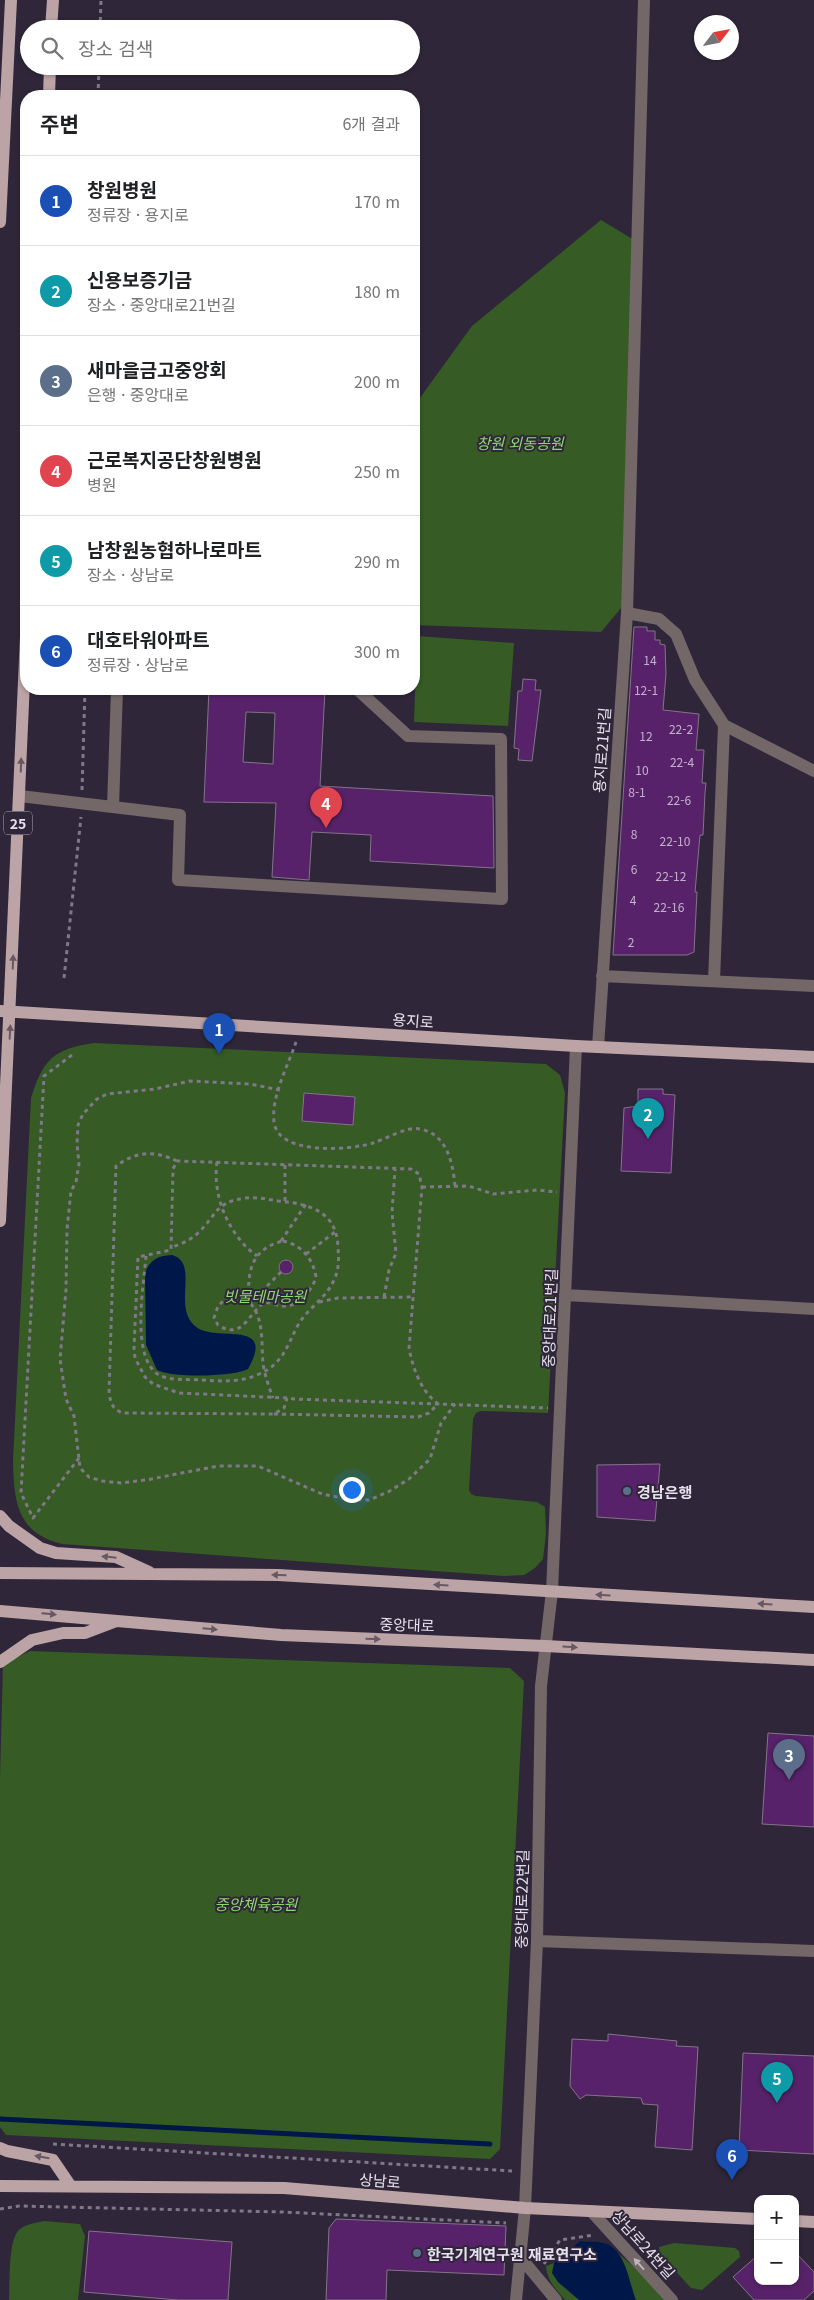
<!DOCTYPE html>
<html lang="ko">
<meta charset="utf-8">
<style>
body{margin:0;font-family:Georgia,"Noto Sans KR",serif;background:#f2f2f2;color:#202124}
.controls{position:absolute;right:15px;bottom:15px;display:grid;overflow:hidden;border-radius:10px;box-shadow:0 1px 4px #0004}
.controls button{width:45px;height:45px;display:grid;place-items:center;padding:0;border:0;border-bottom:1px solid #e0e0e0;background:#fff;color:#202124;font:25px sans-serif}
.compass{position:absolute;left:694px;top:15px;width:45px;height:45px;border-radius:50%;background:#fff;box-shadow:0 1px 4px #0004;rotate:58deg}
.you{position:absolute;left:351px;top:1489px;width:18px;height:18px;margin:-12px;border:4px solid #fff;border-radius:50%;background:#1a73e8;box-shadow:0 0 0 8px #1a73e833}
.badge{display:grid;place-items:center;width:32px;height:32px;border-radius:50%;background:#d93025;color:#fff;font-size:16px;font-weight:700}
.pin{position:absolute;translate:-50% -41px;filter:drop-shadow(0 1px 2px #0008)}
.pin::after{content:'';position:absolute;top:26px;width:18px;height:15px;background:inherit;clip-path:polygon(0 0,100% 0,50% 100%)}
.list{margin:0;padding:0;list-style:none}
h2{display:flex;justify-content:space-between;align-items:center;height:65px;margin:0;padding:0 20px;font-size:21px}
h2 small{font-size:16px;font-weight:400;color:#757577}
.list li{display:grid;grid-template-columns:32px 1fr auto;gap:15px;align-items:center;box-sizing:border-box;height:90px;padding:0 20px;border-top:1px solid #e0e0e0}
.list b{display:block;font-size:19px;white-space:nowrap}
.list p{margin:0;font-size:16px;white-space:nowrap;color:#757577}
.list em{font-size:16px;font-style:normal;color:#757577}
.icon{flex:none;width:28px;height:28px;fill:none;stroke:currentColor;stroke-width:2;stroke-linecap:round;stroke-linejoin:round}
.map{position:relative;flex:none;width:814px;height:2300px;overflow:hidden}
.search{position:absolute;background:#fff;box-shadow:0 1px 4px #0004;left:20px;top:20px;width:400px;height:55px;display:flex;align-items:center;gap:12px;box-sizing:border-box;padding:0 18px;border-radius:28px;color:#757577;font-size:19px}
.panel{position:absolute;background:#fff;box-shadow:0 1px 4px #0004;left:20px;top:90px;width:400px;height:605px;border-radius:20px}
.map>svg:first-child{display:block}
.green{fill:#365b24}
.water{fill:#001749}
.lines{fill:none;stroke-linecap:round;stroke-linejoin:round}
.stream{stroke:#001749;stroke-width:5}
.building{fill:#572269;stroke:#837488;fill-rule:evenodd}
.path{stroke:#7f7888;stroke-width:3;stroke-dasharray:4 4;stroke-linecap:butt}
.minor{stroke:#746768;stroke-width:12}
.major{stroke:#bca3a5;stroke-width:12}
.oneway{fill:#675964}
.oneway2{fill:#beb6be}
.service-dot{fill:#5c6f8a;stroke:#2f2739;stroke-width:2}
.labels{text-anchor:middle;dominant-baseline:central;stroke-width:4;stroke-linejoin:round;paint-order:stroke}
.number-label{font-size:12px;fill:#c2b1cc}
.shield{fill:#2f2739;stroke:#afa9b7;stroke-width:1}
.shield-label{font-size:14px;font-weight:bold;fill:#e6e1ed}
.park-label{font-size:15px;font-style:italic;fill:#8fd76e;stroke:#2f2739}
.street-label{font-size:15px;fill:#e6e1ed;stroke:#2f2739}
.poi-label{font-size:15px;font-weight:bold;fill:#e6e1ed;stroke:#2f2739;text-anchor:start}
</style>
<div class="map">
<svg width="814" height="2300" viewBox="0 0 814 2300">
<rect width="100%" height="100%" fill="#2f2739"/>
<!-- green -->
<path class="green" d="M 601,220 L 634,240 L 622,607 L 601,632 L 414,625 L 414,403 L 417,402 L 472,326 Z
M 417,636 L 514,643 L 508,726 L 414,722 Z
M 94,1043 L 546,1064 L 560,1075 L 565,1093 L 548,1413 L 481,1411 L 476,1413 L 473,1419 L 469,1490 L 471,1494 L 476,1496 L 537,1502 L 545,1507 L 546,1534 L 543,1559 L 535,1568 L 524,1575 L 504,1576 L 62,1544 C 17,1533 14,1502 13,1461 L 31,1098 C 43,1060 53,1049 94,1043 Z
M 30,1651 L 510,1668 L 524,1681 L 500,2149 L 490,2159 L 6,2135 L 0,2127 L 0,1777 L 3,1664 Z
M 44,2221 L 80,2224 L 85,2236 L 78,2300 L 9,2300 C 10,2283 8,2243 18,2231 C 24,2224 36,2223 44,2221 Z
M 580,2241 L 605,2243 L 638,2270 L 664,2300 L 565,2300 C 556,2289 547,2281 546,2266 L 554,2263 Z
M 674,2243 L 735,2248 L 739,2251 L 740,2257 L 702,2290 L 691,2288 L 660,2254 L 659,2247 Z"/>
<!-- water -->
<path class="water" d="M 172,1255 C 200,1263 172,1306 195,1326 C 215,1344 277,1317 248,1369 C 232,1377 173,1378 157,1370 L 146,1345 L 145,1273 C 150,1260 157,1256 172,1255 Z
M 580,2241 C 587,2242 597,2241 604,2243 C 626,2249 629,2283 636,2300 L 579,2300 L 558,2282 L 552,2273 L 554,2263 Z"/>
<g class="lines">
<!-- stream -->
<path class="stream" d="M 0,2119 L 490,2144"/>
</g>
<!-- building -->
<path class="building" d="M 634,627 L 647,627 L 647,631 L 655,631 L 655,640 L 660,640 L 660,644 L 665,645 L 666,674 L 663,710 L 699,714 L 696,750 L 704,750 L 702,783 L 706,783 L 705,793 L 703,835 L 700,835 L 695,892 L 697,892 L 694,952 L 687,955 L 613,955 Z
M 523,679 L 536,680 L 535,690 L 541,690 L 532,761 L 518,760 L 519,749 L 514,748 L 518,691 L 522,691 Z
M 209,689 L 325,689 L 320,786 L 493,796 L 494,868 L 370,861 L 371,835 L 312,832 L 309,880 L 272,877 L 276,803 L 204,802 ZM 246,712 L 275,713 L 273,764 L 243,762 Z
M 638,1089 L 663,1089 L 663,1094 L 675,1095 L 671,1173 L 621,1171 L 624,1108 L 638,1106 Z
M 304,1093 L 355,1097 L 353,1125 L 302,1121 Z
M279 1267a7 7 0 1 1 14 0a7 7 0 1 1-14 0Z
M 660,1464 L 655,1521 L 597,1517 L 597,1465 Z
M 768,1733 L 814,1736 L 814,1827 L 762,1824 Z
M 608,2034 L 677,2041 L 676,2046 L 698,2047 L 692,2150 L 655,2147 L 658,2105 L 643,2104 L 641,2098 L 586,2095 L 580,2099 L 570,2086 L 572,2039 L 608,2041 Z
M 743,2053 L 814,2056 L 814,2154 L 739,2150 Z
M 336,2219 L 506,2226 L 504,2275 L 387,2270 L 386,2300 L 326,2300 L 329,2228 Z
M 89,2231 L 232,2242 L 228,2300 L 178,2300 L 84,2292 Z
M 795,2252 L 814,2272 L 814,2291 L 804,2300 L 754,2300 L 733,2277 L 758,2255 L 758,2281 L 795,2281 Z"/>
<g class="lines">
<!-- path -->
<path class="path" d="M 100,29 L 101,0
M 98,96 L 99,66
M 82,790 L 85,689
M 64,978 L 81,817
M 296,1042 C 288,1066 271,1096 274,1122 C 278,1156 351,1150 373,1143 C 386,1139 407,1126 420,1129 C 447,1134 453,1163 455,1186
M 72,1055 L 44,1076 L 21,1493 L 33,1518 L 79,1458
M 280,1090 L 250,1084 L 190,1081 L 155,1089 L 107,1094 L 97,1099 L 83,1114 L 78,1125 L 77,1144 L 79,1164 L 76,1182 L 71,1191 L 67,1229 L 66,1290 L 60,1359 L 66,1399 L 74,1416 L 80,1468 L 89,1477 L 102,1481 L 121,1483 L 146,1480 L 218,1466 L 258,1466 L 322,1494 L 347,1499 L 369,1500 L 388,1492 L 409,1479 L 430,1459 L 441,1423 L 455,1404
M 177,1161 C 154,1150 137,1151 116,1166 L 109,1393 C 111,1404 112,1408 122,1413 L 274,1414 L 284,1408 L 287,1398
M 217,1162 C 212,1196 229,1236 257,1256
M 422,1187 L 469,1186 L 493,1194 L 537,1190 L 557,1192
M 285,1201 L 285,1164
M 281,1241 L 306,1204
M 283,1241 C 302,1245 313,1259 316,1277 C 313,1289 298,1307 285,1306 C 278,1306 271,1303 265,1302 C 248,1313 243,1341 218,1325 L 214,1318 L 218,1306 C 221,1303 224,1300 228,1299 C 234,1298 241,1303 246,1297 C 249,1293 248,1286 249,1282 C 250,1259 262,1246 283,1241 Z
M 306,1254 L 335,1232
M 146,1256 C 144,1284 130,1358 159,1375 C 170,1381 187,1379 200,1380 C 220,1381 240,1383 259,1374 C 283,1364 287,1346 298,1325 C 307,1309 325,1299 333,1282 C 339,1271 339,1260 338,1248 C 337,1211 310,1204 278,1201 C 267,1199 256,1197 245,1198 C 215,1202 216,1216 198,1233 C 191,1240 181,1244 172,1247
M 384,1297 L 389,1270 L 396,1253 L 392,1212 L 395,1169
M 245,1298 C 265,1314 261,1341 263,1364 C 265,1376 269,1387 273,1398
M 319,1302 L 338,1298 L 413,1297
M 250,1303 L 281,1272
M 274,1414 L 418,1417 L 429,1413 L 438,1404 C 421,1391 413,1369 409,1348 L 422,1187 L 419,1174 L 411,1169 L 177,1161 L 173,1169 L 171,1250 L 138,1257 L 134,1348 L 135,1358 L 145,1377 L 153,1384 L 179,1393 L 287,1398 L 294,1399 L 438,1404 L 548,1408
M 53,2144 L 512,2171
M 0,2209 L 19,2206 L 283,2212 L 506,2223
M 544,2264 L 560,2240 L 594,2235"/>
<!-- minor -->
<path class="minor" d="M 627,613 L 644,0
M 20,796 L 180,815 L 178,880 L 502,899 L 501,739 L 408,736 L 357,689
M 113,807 L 117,689
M 602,976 L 814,986
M 714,981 L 724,725
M 598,1047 L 627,613 L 659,619 L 676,634 L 695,680 L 724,725 L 814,771
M 566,1295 L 814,1309
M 537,1941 L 814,1951
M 591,2211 L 672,2300
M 521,2258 L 556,2300
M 516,2300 L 525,2208 L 537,1941 L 541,1686 L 552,1591 L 576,1046"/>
<!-- major -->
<path class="major" d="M 51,29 L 53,0
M 49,96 L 50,66
M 0,222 L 11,0
M 0,1011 L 576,1046 L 814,1057
M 0,1221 L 26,636
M 0,1516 L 9,1526 L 40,1548 L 56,1553 L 116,1557 L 149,1572
M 0,1573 L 278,1575 L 814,1607
M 0,1611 L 281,1635 L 545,1646 L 814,1660
M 0,1662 L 32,1640 L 63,1633 L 85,1633 L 114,1622
M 0,2148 L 7,2151 L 53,2160 L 70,2185
M 0,2186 L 284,2188 L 525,2208 L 758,2219
M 795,2221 L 814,2222"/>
</g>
<!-- one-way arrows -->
<defs><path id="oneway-solid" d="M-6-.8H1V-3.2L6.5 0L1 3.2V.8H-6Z" transform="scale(1.25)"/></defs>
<g class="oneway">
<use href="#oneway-solid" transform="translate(21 765) rotate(-88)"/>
<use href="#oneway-solid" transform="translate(13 962) rotate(-88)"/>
<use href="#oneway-solid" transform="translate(10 1032) rotate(-87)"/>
<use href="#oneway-solid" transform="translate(109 1557) rotate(-174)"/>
<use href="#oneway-solid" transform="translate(279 1575) rotate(-178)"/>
<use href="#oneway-solid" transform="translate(441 1585) rotate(-177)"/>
<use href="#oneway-solid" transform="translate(603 1595) rotate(-176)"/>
<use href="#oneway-solid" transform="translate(765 1604) rotate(-176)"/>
<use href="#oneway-solid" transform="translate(49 1614) rotate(5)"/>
<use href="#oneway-solid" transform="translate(210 1629) rotate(5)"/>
<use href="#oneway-solid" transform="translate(373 1639) rotate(2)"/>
<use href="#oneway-solid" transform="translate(570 1647) rotate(3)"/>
<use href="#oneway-solid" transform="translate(42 2157) rotate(-170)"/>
</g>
<use class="oneway2" href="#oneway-solid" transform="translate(639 2264) rotate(-132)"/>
<!-- markers -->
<g class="service-dot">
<circle cx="627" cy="1491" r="5"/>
<circle cx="417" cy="2253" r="5"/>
</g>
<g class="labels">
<!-- number labels -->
<g class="number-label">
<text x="650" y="659">14</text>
<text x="646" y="689">12-1</text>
<text x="681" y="728">22-2</text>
<text x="646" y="735">12</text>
<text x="682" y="761">22-4</text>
<text x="642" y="769">10</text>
<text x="637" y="791">8-1</text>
<text x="679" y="799">22-6</text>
<text x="634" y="833">8</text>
<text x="675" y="840">22-10</text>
<text x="634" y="868">6</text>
<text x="671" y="875">22-12</text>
<text x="633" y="899">4</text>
<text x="669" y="906">22-16</text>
<text x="631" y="941">2</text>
</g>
<!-- shield labels -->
<rect class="shield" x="4" y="811.5" width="28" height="23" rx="4"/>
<g class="shield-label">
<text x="18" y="823">25</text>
</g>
<!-- park labels -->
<g class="park-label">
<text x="520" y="442">창원 외동공원</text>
<text x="265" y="1295">빗물테마공원</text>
<text x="256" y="1903">중앙체육공원</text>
</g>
<!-- street labels -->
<g class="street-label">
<text transform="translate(601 750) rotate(-86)">용지로21번길</text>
<text transform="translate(413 1020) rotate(4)">용지로</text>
<text transform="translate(549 1318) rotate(-88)">중앙대로21번길</text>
<text transform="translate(407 1624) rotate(2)">중앙대로</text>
<text transform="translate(521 1899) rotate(-89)">중앙대로22번길</text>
<text transform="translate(380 2180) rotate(5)">상남로</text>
<text transform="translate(644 2244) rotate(48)">상남로24번길</text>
</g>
<!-- poi labels -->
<g class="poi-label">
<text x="637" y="1491">경남은행</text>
<text x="427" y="2253">한국기계연구원 재료연구소</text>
</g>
</g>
</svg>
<div class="controls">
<button>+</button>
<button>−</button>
</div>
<svg class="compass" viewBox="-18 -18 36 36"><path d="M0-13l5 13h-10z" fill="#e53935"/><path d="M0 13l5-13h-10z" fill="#757577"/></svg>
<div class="you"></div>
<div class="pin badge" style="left:219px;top:1054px;background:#1a4fb4">1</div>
<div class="pin badge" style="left:648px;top:1139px;background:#0f9aa8">2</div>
<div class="pin badge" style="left:789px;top:1780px;background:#5c6f8a">3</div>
<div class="pin badge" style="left:326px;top:828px;background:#e0444e">4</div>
<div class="pin badge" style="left:777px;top:2103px;background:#0f9aa8">5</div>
<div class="pin badge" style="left:732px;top:2180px;background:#1a4fb4">6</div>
<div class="search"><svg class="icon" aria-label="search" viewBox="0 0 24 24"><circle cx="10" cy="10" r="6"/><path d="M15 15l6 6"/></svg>장소 검색</div>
<section class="panel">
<h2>주변<small>6개 결과</small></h2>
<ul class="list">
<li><span class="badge" style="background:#1a4fb4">1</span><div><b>창원병원</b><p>정류장 · 용지로</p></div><em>170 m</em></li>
<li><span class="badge" style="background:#0f9aa8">2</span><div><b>신용보증기금</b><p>장소 · 중앙대로21번길</p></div><em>180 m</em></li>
<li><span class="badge" style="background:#5c6f8a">3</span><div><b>새마을금고중앙회</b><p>은행 · 중앙대로</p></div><em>200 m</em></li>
<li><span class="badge" style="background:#e0444e">4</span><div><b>근로복지공단창원병원</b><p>병원</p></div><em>250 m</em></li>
<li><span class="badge" style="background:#0f9aa8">5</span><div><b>남창원농협하나로마트</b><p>장소 · 상남로</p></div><em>290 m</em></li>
<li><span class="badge" style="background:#1a4fb4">6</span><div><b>대호타워아파트</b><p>정류장 · 상남로</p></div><em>300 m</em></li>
</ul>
</section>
</div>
